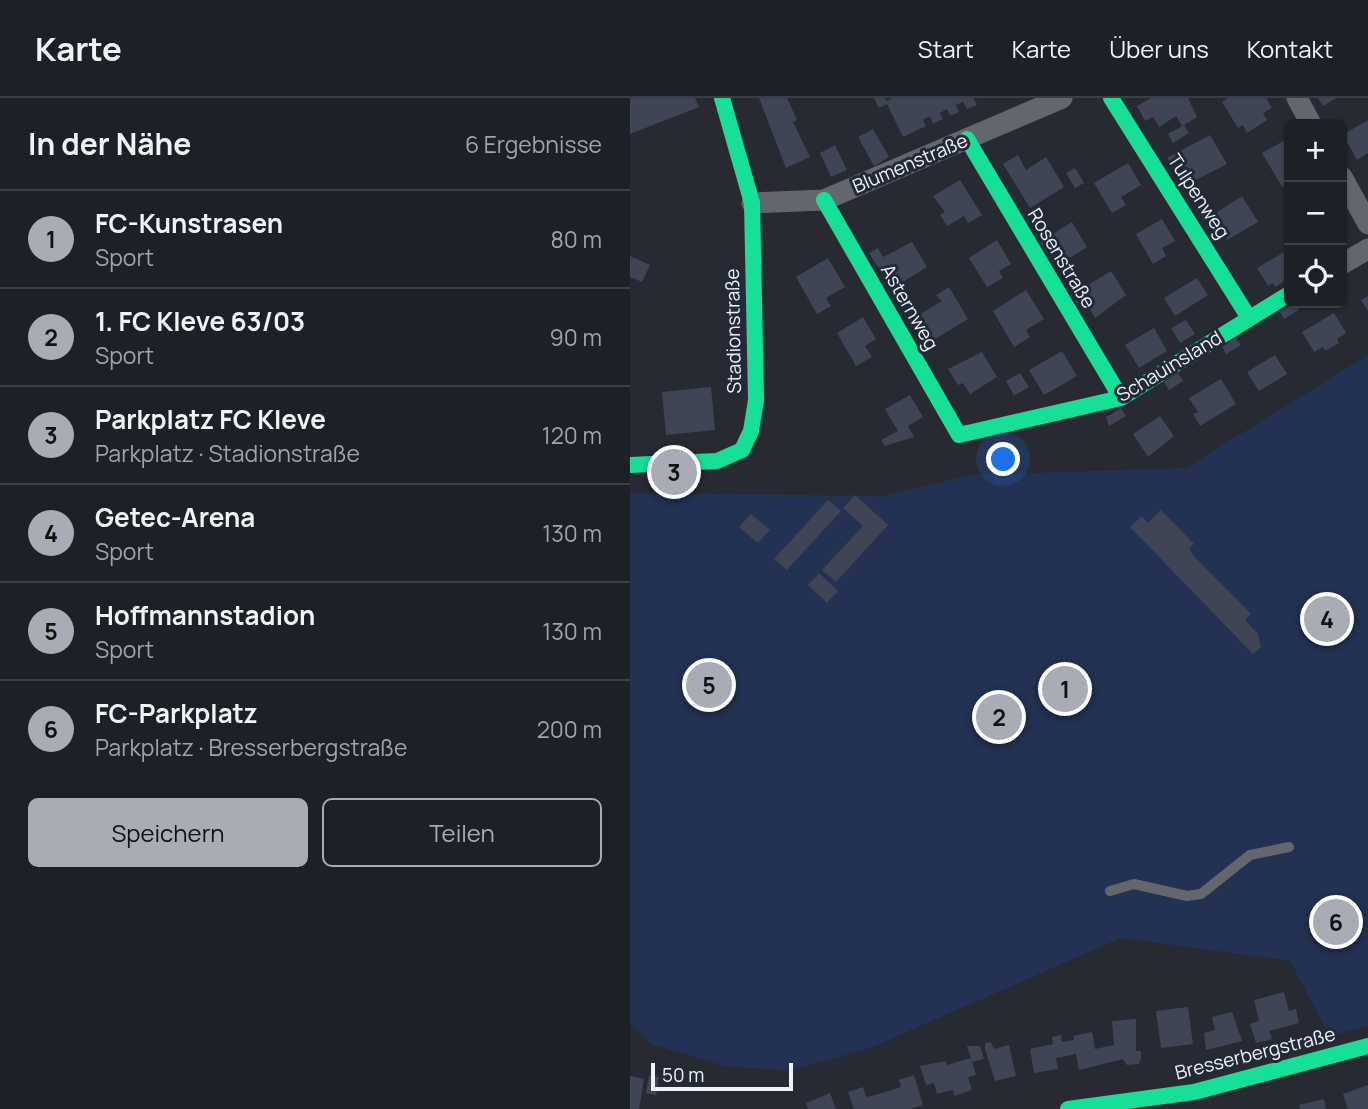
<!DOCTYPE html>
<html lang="de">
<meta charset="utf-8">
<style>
body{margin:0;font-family:Manrope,sans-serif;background:#25282e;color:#f1f3f6}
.controls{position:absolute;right:21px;top:21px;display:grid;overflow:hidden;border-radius:10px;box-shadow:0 2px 5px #0004}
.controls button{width:63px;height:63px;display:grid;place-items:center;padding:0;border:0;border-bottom:2px solid #3b3e43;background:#1d2026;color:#f1f3f6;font:35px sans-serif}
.scale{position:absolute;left:21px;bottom:18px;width:142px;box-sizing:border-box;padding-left:7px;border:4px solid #eef2fc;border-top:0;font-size:19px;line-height:24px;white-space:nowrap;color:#eef2fc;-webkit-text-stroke:5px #232936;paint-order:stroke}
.you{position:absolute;left:374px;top:362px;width:24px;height:24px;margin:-18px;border:5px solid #fff;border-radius:50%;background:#1a73e8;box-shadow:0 0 0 10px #1a73e833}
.badge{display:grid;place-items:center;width:46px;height:46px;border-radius:50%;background:#a8acb5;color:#111;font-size:23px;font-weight:700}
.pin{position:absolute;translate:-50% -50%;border:4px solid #fff;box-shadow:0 2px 7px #0006}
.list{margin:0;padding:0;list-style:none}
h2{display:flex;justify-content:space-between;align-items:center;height:91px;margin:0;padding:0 28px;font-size:30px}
h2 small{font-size:23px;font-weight:400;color:#a0a3a7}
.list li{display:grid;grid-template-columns:46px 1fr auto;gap:21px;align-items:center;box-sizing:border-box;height:98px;padding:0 28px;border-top:2px solid #3b3e43}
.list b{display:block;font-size:26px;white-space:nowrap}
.list p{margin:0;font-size:23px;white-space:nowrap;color:#a0a3a7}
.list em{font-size:23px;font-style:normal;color:#a0a3a7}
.actions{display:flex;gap:14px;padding:21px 28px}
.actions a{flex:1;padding:16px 0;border:2px solid #a8acb5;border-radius:10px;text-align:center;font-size:24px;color:#a8acb5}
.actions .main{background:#a8acb5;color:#111}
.icon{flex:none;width:38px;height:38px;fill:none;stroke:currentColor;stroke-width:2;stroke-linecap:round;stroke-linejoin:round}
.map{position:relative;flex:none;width:738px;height:1011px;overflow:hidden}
header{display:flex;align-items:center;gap:42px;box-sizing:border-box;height:98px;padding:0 35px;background:#1d2026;border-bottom:2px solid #3b3e43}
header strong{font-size:33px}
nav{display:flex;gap:38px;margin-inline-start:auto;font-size:24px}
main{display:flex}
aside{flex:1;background:#1d2026}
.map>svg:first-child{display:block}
.green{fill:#233152}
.building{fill:#3f4554}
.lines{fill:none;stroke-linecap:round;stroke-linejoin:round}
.lane{stroke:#63666d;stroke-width:10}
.street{stroke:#63666d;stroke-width:21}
.fast{stroke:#16e098;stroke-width:16}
.labels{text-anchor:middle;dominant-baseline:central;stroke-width:6;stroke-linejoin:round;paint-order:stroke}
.street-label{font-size:19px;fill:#eef2fc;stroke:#232936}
</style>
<header>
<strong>Karte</strong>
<nav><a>Start</a><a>Karte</a><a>Über uns</a><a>Kontakt</a></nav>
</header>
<main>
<aside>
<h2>In der Nähe<small>6 Ergebnisse</small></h2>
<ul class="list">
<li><span class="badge">1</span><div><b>FC-Kunstrasen</b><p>Sport</p></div><em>80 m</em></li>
<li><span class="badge">2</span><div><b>1. FC Kleve 63/03</b><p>Sport</p></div><em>90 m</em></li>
<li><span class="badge">3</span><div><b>Parkplatz FC Kleve</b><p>Parkplatz · Stadionstraße</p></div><em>120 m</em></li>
<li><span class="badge">4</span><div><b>Getec-Arena</b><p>Sport</p></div><em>130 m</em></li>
<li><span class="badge">5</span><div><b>Hoffmannstadion</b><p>Sport</p></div><em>130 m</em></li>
<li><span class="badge">6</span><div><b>FC-Parkplatz</b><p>Parkplatz · Bresserbergstraße</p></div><em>200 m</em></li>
</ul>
<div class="actions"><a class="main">Speichern</a><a>Teilen</a></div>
</aside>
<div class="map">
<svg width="738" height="1011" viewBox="0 0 738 1011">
<rect width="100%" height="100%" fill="#272a32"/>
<!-- green -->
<path class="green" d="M 738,257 L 738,928 L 700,938 L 660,863 L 491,840 L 240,950 L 158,973 L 95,968 L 21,946 L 0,925 L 0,395 L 252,398 L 340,377 L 556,370 Z"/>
<!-- building -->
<path class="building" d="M 0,0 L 65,0 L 69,9 L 0,36 Z
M 129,0 L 157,0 L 167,22 L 163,24 L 180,59 L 156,70 Z
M 244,0 L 255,0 L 256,3 L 263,0 L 343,0 L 347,7 L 337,11 L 333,4 L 326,7 L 329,14 L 320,18 L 317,11 L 310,15 L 313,21 L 303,26 L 300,18 L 293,22 L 296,28 L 273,39 L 257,6 L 249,10 Z
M 521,0 L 558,0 L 567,19 L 552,28 L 546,18 L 529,29 L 523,19 L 515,23 L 507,8 Z
M 598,0 L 636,0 L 642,10 L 633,15 L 637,22 L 617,35 L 613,27 L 608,30 L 592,4 Z
M 688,0 L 706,0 L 693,8 Z
M 738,22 L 738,55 L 727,62 L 717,44 L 712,47 L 712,32 L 714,36 Z
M 554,27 L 559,35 L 543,45 L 538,36 Z
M 243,31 L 259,59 L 244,68 L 228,39 Z
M 580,37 L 597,66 L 562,84 L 554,71 L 547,75 L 537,60 Z
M 657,41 L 659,84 L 652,89 L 632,55 Z
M 205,47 L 217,72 L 201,79 L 190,55 Z
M 388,57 L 396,72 L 416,59 L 434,89 L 400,110 L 373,66 Z
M 498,65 L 511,87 L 491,99 L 496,107 L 482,115 L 464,85 Z
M 445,70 L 454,85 L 445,90 L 436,75 Z
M 330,82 L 352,117 L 338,125 L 334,118 L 317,128 L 310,117 L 315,114 L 303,98 Z
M 612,98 L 628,124 L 597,142 L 591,132 L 584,136 L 575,122 Z
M 532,121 L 545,143 L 532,150 L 536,158 L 523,166 L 506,136 Z
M 442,124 L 457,149 L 432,165 L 426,154 L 419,158 L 410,144 Z
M 367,142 L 381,166 L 369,173 L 373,180 L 357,189 L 339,160 Z
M 282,144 L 297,169 L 268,187 L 257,168 L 250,173 L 239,155 L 248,150 L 253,159 Z
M 656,153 L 659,158 L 659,180 L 645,189 L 643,185 L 638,188 L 627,170 Z
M 0,158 L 20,167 L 12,184 L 0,179 Z
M 198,160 L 215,189 L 196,200 L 201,208 L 187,216 L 166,179 Z
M 481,173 L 496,197 L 465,220 L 456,203 L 449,208 L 440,193 L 447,188 L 450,192 Z
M 567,180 L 578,197 L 545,218 L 534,200 Z
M 319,189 L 338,221 L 302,243 L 290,222 L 282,227 L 274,213 L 282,208 L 287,218 L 312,203 L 306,197 Z
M 396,192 L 414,221 L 396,232 L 400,239 L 384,249 L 363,213 Z
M 738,198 L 738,213 L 731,202 Z
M 665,205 L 669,212 L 654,221 L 650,214 Z
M 704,215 L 716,235 L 707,241 L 709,245 L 695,253 L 693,249 L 684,254 L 672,234 Z
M 233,219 L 246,241 L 235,248 L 242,259 L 226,268 L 207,235 Z
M 556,222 L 565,236 L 550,245 L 541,230 Z
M 524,230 L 537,253 L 509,270 L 495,247 Z
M 606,240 L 611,247 L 596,256 L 592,249 Z
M 432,253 L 447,278 L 414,297 L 399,272 Z
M 352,254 L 367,279 L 340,296 L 333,285 L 328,287 L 318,271 Z
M 645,257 L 657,276 L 629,293 L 617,274 Z
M 390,275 L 399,289 L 384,298 L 376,283 Z
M 548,275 L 553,283 L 539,292 L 534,284 Z
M 591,281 L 606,306 L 570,328 L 563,316 L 568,314 L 559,300 Z
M 81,289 L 85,332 L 36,337 L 32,294 Z
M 280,297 L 293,319 L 278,328 L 284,339 L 255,348 L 251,342 L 268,333 L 255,311 Z
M 491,310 L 496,318 L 479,328 L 476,319 Z
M 530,318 L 544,338 L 518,359 L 503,336 Z
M 225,397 L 258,427 L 206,484 L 192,472 L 233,428 L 213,410 Z
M 198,402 L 211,413 L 157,472 L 144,461 Z
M 531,412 L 564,446 L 559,450 L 562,456 L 621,516 L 615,522 L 628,536 L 631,549 L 623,556 L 500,429 L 512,418 L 518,425 Z
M 121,416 L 140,432 L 128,445 L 109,429 Z
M 189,475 L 208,493 L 197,505 L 178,487 Z
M 654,894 L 659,913 L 666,911 L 669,925 L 639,933 L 642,941 L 626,945 L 620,926 L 629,923 L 624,902 Z
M 558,909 L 563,946 L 531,950 L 526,913 Z
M 602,914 L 612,943 L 576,952 L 574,935 L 585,932 L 582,919 Z
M 506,921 L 506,953 L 511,953 L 511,960 L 509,966 L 497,967 L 493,961 L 449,972 L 446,956 L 426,960 L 428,971 L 404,975 L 400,951 L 423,946 L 422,939 L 431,937 L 432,944 L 444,942 L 443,938 L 462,934 L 465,951 L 484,947 L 482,923 Z
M 361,944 L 364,951 L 379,947 L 386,978 L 365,983 L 355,951 L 355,945 Z
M 337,948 L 350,948 L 354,961 L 342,964 L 346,977 L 338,979 L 342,992 L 324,998 L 323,992 L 307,996 L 304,985 L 296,987 L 290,968 L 316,963 L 317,967 L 341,960 Z
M 19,977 L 29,979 L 26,997 L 16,995 Z
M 284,977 L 293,1007 L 281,1011 L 224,1011 L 218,994 L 233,989 L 236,999 L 245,997 L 271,989 L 269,982 Z
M 0,978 L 14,981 L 9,1011 L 0,1011 Z
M 738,987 L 738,1011 L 718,1011 L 713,996 Z
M 200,995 L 206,1011 L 178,1011 L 176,1005 Z
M 694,1001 L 696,1011 L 670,1011 L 669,1007 Z"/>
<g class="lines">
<!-- lane -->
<path class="lane" d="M 480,793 L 504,786 L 557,798 L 571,796 L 620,757 L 659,749"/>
<!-- street -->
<path class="street" d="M 667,0 L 681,26
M 712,79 L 738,126
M 122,105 L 194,102 L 432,0
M 712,166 L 738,151"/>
<!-- fast -->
<path class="fast" d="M 481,0 L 619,220
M 337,41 L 491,300
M 194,102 L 329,337 L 491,300 L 659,196
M 0,367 L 87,363 L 112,352 L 121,333 L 126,302 L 122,105 L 92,0
M 438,1011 L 564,994 L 738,948"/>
</g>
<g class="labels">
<!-- street labels -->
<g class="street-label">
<text transform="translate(280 65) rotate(-23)">Blumenstraße</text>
<text transform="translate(569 98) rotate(57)">Tulpenweg</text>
<text transform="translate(432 160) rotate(59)">Rosenstraße</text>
<text transform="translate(280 209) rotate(60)">Asternweg</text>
<text transform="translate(103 233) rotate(-91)">Stadionstraße</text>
<text transform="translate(539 268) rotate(-31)">Schauinsland</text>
<text transform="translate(625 955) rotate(-14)">Bresserbergstraße</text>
</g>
</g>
</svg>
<div class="controls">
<button>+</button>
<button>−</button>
<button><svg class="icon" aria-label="locate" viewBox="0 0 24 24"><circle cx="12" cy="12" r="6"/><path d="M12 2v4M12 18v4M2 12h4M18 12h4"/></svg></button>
</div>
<div class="scale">50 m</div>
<div class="you"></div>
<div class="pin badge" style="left:435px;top:591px">1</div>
<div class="pin badge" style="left:369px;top:619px">2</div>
<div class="pin badge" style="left:44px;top:374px">3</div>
<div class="pin badge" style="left:697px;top:521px">4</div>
<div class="pin badge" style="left:79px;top:587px">5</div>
<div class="pin badge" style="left:706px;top:824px">6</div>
</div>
</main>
